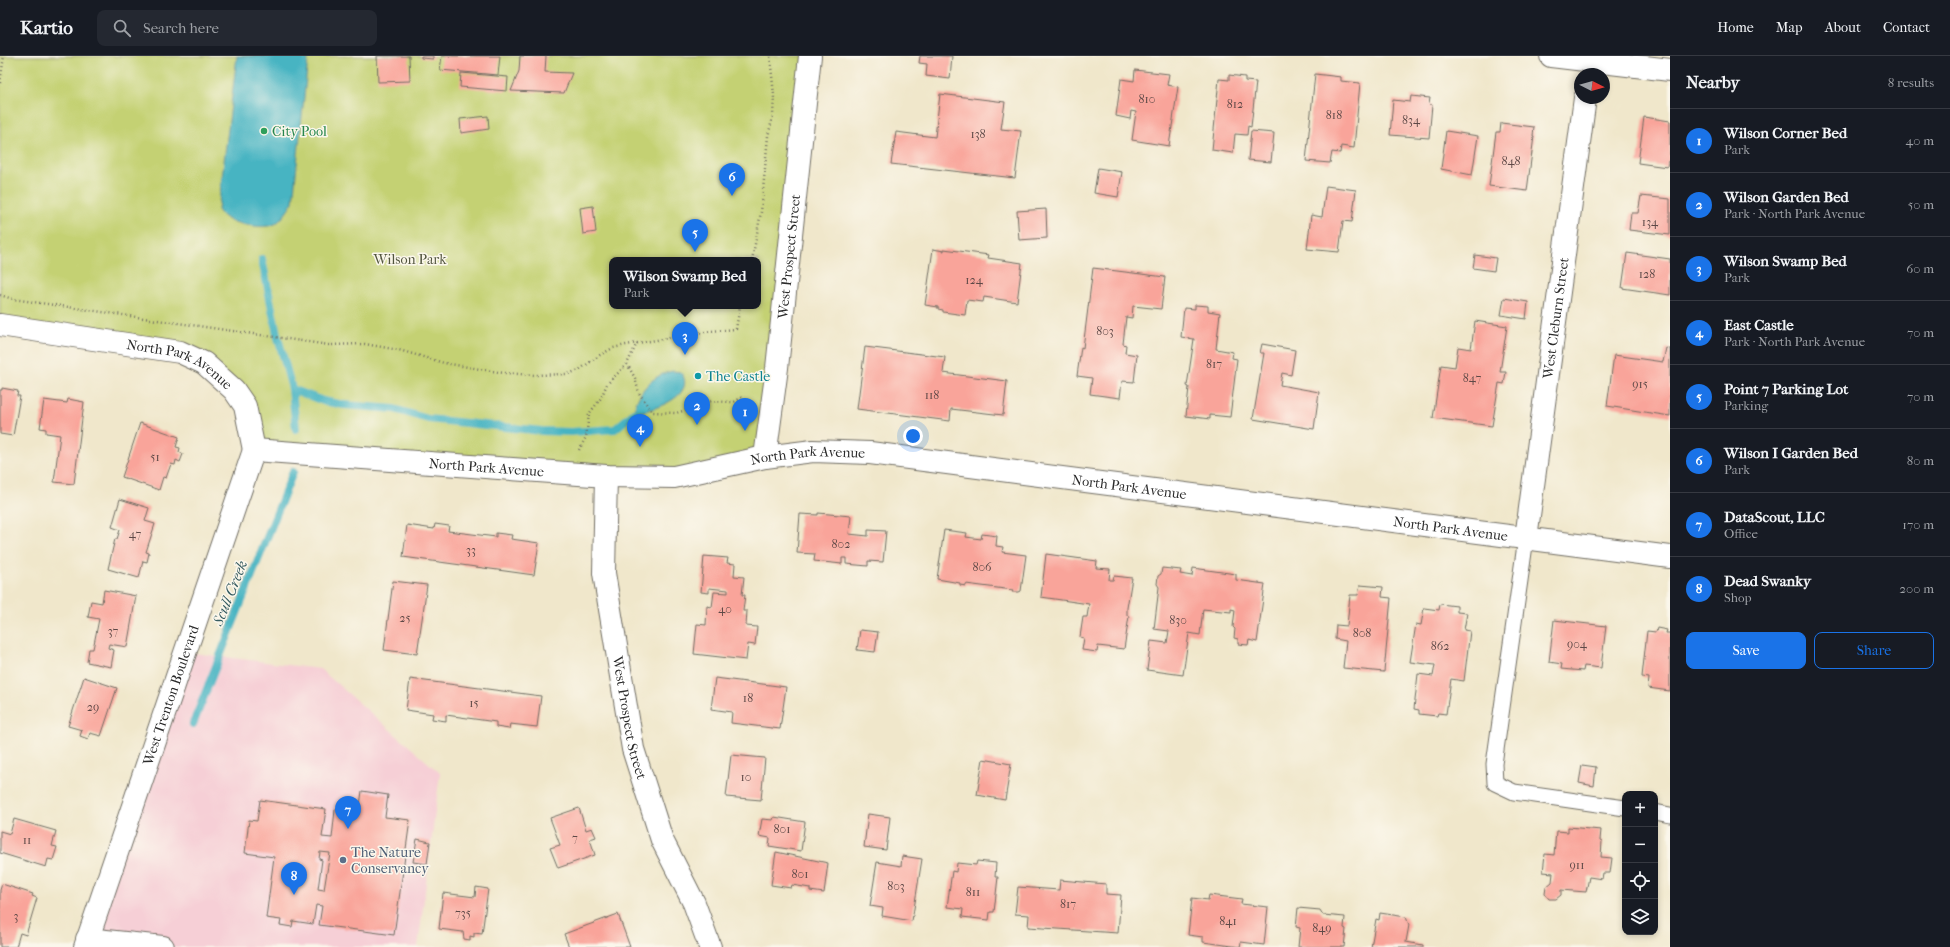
<!DOCTYPE html>
<meta charset="utf-8">
<style>
body{margin:0;font-family:"IM FELL French Canon",serif;background:#242831;color:#f1f3f6}
.controls{position:absolute;right:12px;bottom:12px;display:grid;overflow:hidden;border-radius:8px;box-shadow:0 2px 6px #0003}
.controls button{width:36px;height:36px;display:grid;place-items:center;padding:0;border:0;border-bottom:1px solid #363941;background:#171b24;color:#f1f3f6;font:20px sans-serif}
.compass{position:absolute;left:1574px;top:12px;width:36px;height:36px;border-radius:50%;background:#171b24;box-shadow:0 2px 6px #0003;rotate:96deg}
.you{position:absolute;left:913px;top:380px;width:14px;height:14px;margin:-10px;border:3px solid #fff;border-radius:50%;background:#1a73e8;box-shadow:0 0 0 6px #1a73e833}
.badge{display:grid;place-items:center;width:26px;height:26px;border-radius:50%;background:#1a73e8;color:#fff;font-size:13px;font-weight:700}
.pin{position:absolute;translate:-50% -33px;filter:drop-shadow(0 1px 2px #0008)}
.pin::after{content:'';position:absolute;top:21px;width:14px;height:12px;background:inherit;clip-path:polygon(0 0,100% 0,50% 100%)}
.popup{position:absolute;left:609px;top:201px;width:152px;height:52px;box-sizing:border-box;display:grid;place-content:center;border-radius:8px;background:#171b24;filter:drop-shadow(0 1px 3px #0005);font-size:13px;white-space:nowrap;color:#9ea1a6}
.popup b{font-size:15px;color:#f1f3f6}
.popup::after{content:'';position:absolute;left:50%;top:100%;margin-left:-8px;border:8px solid transparent;border-top-color:#171b24}
.list{margin:0;padding:0;list-style:none}
h2{display:flex;justify-content:space-between;align-items:center;height:52px;margin:0;padding:0 16px;font-size:17px}
h2 small{font-size:13px;font-weight:400;color:#9ea1a6}
.list li{display:grid;grid-template-columns:26px 1fr auto;gap:12px;align-items:center;box-sizing:border-box;height:64px;padding:0 16px;border-top:1px solid #363941}
.list b{display:block;font-size:15px;white-space:nowrap}
.list p{margin:0;font-size:13px;white-space:nowrap;color:#9ea1a6}
.list em{font-size:13px;font-style:normal;color:#9ea1a6}
.actions{display:flex;gap:8px;padding:12px 16px}
.actions a{flex:1;padding:9px 0;border:1px solid #1a73e8;border-radius:8px;text-align:center;font-size:14px;color:#1a73e8}
.actions .main{background:#1a73e8;color:#fff}
.icon{flex:none;width:22px;height:22px;fill:none;stroke:currentColor;stroke-width:2;stroke-linecap:round;stroke-linejoin:round}
.map{position:relative;flex:none;width:1670px;height:891px;overflow:hidden}
header{display:flex;align-items:center;gap:24px;box-sizing:border-box;height:56px;padding:0 20px;background:#171b24;border-bottom:1px solid #363941}
header strong{font-size:19px}
nav{display:flex;gap:22px;margin-inline-start:auto;font-size:14px}
.search{width:280px;height:36px;background:#242831;display:flex;align-items:center;gap:10px;box-sizing:border-box;padding:0 14px;border-radius:8px;color:#9ea1a6;font-size:15px}
main{display:flex}
aside{flex:1;background:#171b24}
.map>svg:first-child{display:block}
.built{fill:#f6cfd6}
.green{fill:#c4d173;stroke:#787e4f;fill-rule:evenodd}
.water{fill:#47b4c2;stroke:#397076}
.lines{fill:none;stroke-linecap:round;stroke-linejoin:round}
.stream{stroke:#47b4c2;stroke-width:8}
.building{fill:#f9a49a;fill-rule:evenodd}
.lane-casing{stroke:#706d63;stroke-width:17}
.street-casing{stroke:#706d63;stroke-width:24}
.path{stroke:#706d63;stroke-width:2.5;stroke-dasharray:1 3;stroke-linecap:butt}
.lane{stroke:#fff;stroke-width:15}
.street{stroke:#fff;stroke-width:22}
.leisure-dot{fill:#2e9e5b;stroke:#fbf7ec;stroke-width:1.5}
.culture-dot{fill:#0f9aa8;stroke:#fbf7ec;stroke-width:1.5}
.service-dot{fill:#5c6f8a;stroke:#fbf7ec;stroke-width:1.5}
.labels{text-anchor:middle;dominant-baseline:central;stroke-width:3;stroke-linejoin:round;paint-order:stroke}
.number-label{font-size:12px;fill:#5e4947}
.leisure-label{font-size:14px;fill:#27864d;stroke:#fbf7ec;text-anchor:start}
.street-label{font-size:14px;fill:#2b2b2b;stroke:#fbf7ec}
.park-label{font-size:14px;fill:#51543d;stroke:#fbf7ec}
.culture-label{font-size:14px;fill:#0d838f;stroke:#fbf7ec;text-anchor:start}
.service-label{font-size:14px;fill:#4e5e75;stroke:#fbf7ec;text-anchor:start}
.water-label{font-size:15px;font-style:italic;fill:#355b60;stroke:#fbf7ec}
</style>
<header>
<strong>Kartio</strong>
<div class="search"><svg class="icon" aria-label="search" viewBox="0 0 24 24"><circle cx="10" cy="10" r="6"/><path d="M15 15l6 6"/></svg>Search here</div>
<nav><a>Home</a><a>Map</a><a>About</a><a>Contact</a></nav>
</header>
<main>
<div class="map">
<svg width="1670" height="891" viewBox="0 0 1670 891">
<rect width="100%" height="100%" fill="#fbf7ec"/>
<filter id="ink" filterUnits="userSpaceOnUse"><feTurbulence type="fractalNoise" baseFrequency=".025" numOctaves="2"/><feDisplacementMap in="SourceGraphic" scale="8" xChannelSelector="R" yChannelSelector="G"/><feConvolveMatrix kernelMatrix="1 2 1 2 8 2 1 2 1" color-interpolation-filters="sRGB"/></filter>
<filter id="wash" filterUnits="userSpaceOnUse"><feTurbulence type="fractalNoise" baseFrequency=".012" numOctaves="4" result="noise"/><feDisplacementMap in="SourceGraphic" scale="16" xChannelSelector="R" yChannelSelector="G"/><feGaussianBlur stdDeviation="0.9" result="paint"/><feColorMatrix in="noise" values="0 0 0 0 0 0 0 0 0 0 0 0 0 0 0 0 0 1.4 0 .05"/><feComposite in="paint" operator="in"/></filter>
<g filter="url(#wash)">
<rect width="100%" height="100%" fill="#f0e7cb"/>
<!-- built -->
<path class="built" d="M 185,596 L 320,613 L 440,717 L 418,891 L 163,891 L 87,883 Z"/>
<!-- green -->
<path class="green" d="M 0,0 L 810,0 L 765,401 L 674,421 L 254,394 L 245,350 L 204,307 L 0,269 ZM 612,204 L 758,204 L 758,250 L 612,250 Z"/>
<!-- water -->
<path class="water" d="M 237,0 L 307,0 L 308,3 L 293,146 C 288,154 283,163 275,168 C 264,174 233,168 224,161 C 221,159 220,156 218,154 Z
M 673,315 L 681,316 C 698,341 651,355 634,357 C 636,337 653,318 673,315 Z"/>
<g class="lines">
<!-- stream -->
<path class="stream" d="M 262,203 L 277,278 L 292,333 L 296,373
M 292,333 L 323,345 L 344,349 L 394,353 L 428,363 L 542,375 L 571,376 L 615,373 L 634,357
M 193,668 L 293,416"/>
</g>
<g id="blocks">
<!-- building -->
<path class="building" d="M 377,0 L 409,0 L 410,25 L 378,26 Z
M 421,0 L 433,0 L 433,3 L 421,2 Z
M 442,0 L 500,0 L 498,19 L 440,14 Z
M 520,0 L 546,0 L 545,16 L 572,17 L 564,37 L 511,35 L 519,15 Z
M 920,0 L 952,0 L 950,23 L 926,20 L 927,8 L 919,7 Z
M 1135,14 L 1169,18 L 1167,29 L 1178,31 L 1169,90 L 1132,84 L 1136,56 L 1131,55 L 1130,63 L 1116,60 L 1121,23 L 1134,25 Z
M 461,17 L 508,21 L 507,35 L 460,31 Z
M 1315,18 L 1341,21 L 1341,25 L 1360,27 L 1354,92 L 1341,90 L 1340,97 L 1332,96 L 1330,107 L 1306,105 Z
M 1229,19 L 1245,21 L 1245,25 L 1256,26 L 1251,71 L 1248,70 L 1247,79 L 1235,78 L 1233,97 L 1212,94 L 1219,23 L 1229,24 Z
M 940,38 L 1005,46 L 1001,73 L 1021,75 L 1015,122 L 891,108 L 896,76 L 935,81 Z
M 1411,40 L 1430,42 L 1429,48 L 1432,49 L 1429,82 L 1390,79 L 1393,44 L 1410,46 Z
M 488,60 L 489,73 L 461,77 L 460,63 Z
M 1644,61 L 1670,65 L 1670,105 L 1668,105 L 1667,111 L 1638,107 Z
M 1501,67 L 1534,71 L 1533,80 L 1534,80 L 1527,135 L 1489,130 L 1496,76 L 1500,76 Z
M 1251,75 L 1274,77 L 1271,106 L 1248,104 Z
M 1446,75 L 1478,80 L 1472,119 L 1441,113 Z
M 1098,112 L 1122,116 L 1118,141 L 1094,137 Z
M 1326,130 L 1356,134 L 1352,166 L 1343,165 L 1339,196 L 1307,193 L 1311,159 L 1322,161 Z
M 1641,140 L 1670,143 L 1670,179 L 1629,174 L 1631,157 L 1638,157 Z
M 593,150 L 596,176 L 583,178 L 580,152 Z
M 1046,153 L 1047,182 L 1019,184 L 1017,155 Z
M 933,193 L 944,195 L 944,193 L 989,199 L 988,202 L 1022,207 L 1017,246 L 984,241 L 983,246 L 967,244 L 965,259 L 943,256 L 943,254 L 938,253 L 938,251 L 925,249 Z
M 1627,197 L 1670,203 L 1670,239 L 1622,232 Z
M 1475,199 L 1496,202 L 1494,215 L 1473,212 Z
M 1093,212 L 1165,221 L 1161,253 L 1133,250 L 1132,262 L 1126,261 L 1123,288 L 1126,289 L 1125,297 L 1137,299 L 1134,326 L 1122,325 L 1120,342 L 1090,338 L 1092,322 L 1077,320 L 1081,291 L 1083,292 Z
M 1504,242 L 1528,246 L 1526,263 L 1501,259 Z
M 1195,249 L 1208,250 L 1208,255 L 1220,257 L 1216,293 L 1233,296 L 1232,302 L 1237,303 L 1230,361 L 1210,359 L 1210,363 L 1186,360 L 1189,331 L 1187,330 L 1194,283 L 1181,281 L 1184,252 L 1195,253 Z
M 1475,265 L 1507,270 L 1500,316 L 1506,316 L 1504,328 L 1499,327 L 1492,370 L 1433,362 L 1441,309 L 1455,311 L 1458,291 L 1471,293 Z
M 1262,288 L 1295,294 L 1291,319 L 1282,317 L 1280,329 L 1319,336 L 1314,373 L 1253,363 L 1264,297 L 1260,297 Z
M 865,291 L 945,301 L 943,317 L 1007,325 L 1003,359 L 951,353 L 950,365 L 857,353 Z
M 1666,292 L 1670,293 L 1670,360 L 1607,350 L 1614,299 L 1663,306 Z
M 2,332 L 18,335 L 17,340 L 20,340 L 13,380 L 0,378 L 0,334 L 2,334 Z
M 68,343 L 84,346 L 74,428 L 54,426 L 60,379 L 46,377 L 46,373 L 40,372 L 44,344 L 67,347 Z
M 140,367 L 179,381 L 176,391 L 180,392 L 179,396 L 183,398 L 180,406 L 176,404 L 175,409 L 171,408 L 166,422 L 163,421 L 159,434 L 122,421 Z
M 120,443 L 149,452 L 145,465 L 155,468 L 146,496 L 149,497 L 147,506 L 143,505 L 139,522 L 108,513 L 115,483 L 117,483 L 120,474 L 112,471 Z
M 818,457 L 851,460 L 849,478 L 868,480 L 868,474 L 886,475 L 883,506 L 868,505 L 868,510 L 846,508 L 846,502 L 842,502 L 842,508 L 814,505 L 815,498 L 797,497 L 800,458 L 818,459 Z
M 435,468 L 449,470 L 448,475 L 496,481 L 496,477 L 512,479 L 511,483 L 539,487 L 534,519 L 403,501 L 407,469 L 434,473 Z
M 944,474 L 967,477 L 966,481 L 981,483 L 982,478 L 997,480 L 996,490 L 1003,491 L 1002,496 L 1026,499 L 1021,535 L 1019,536 L 1012,536 L 1013,534 L 966,528 L 966,530 L 960,529 L 960,527 L 937,523 Z
M 1046,498 L 1097,505 L 1096,512 L 1110,513 L 1109,524 L 1113,524 L 1114,520 L 1132,522 L 1127,552 L 1127,559 L 1129,560 L 1124,593 L 1098,590 L 1097,596 L 1082,594 L 1084,582 L 1080,581 L 1083,561 L 1087,561 L 1089,548 L 1041,541 Z
M 704,500 L 728,502 L 727,507 L 735,508 L 734,520 L 744,521 L 742,539 L 745,539 L 743,555 L 747,555 L 746,570 L 757,571 L 755,589 L 748,588 L 746,604 L 694,598 L 697,568 L 706,569 L 707,550 L 712,551 L 714,536 L 728,537 L 728,534 L 709,532 L 709,537 L 701,536 Z
M 1162,512 L 1181,514 L 1180,518 L 1192,520 L 1193,512 L 1236,518 L 1236,524 L 1265,528 L 1257,586 L 1249,584 L 1248,589 L 1238,588 L 1238,583 L 1234,582 L 1235,573 L 1233,571 L 1235,554 L 1231,553 L 1231,556 L 1203,553 L 1200,579 L 1189,577 L 1183,619 L 1147,614 L 1151,585 L 1167,587 L 1169,575 L 1154,573 L 1159,531 L 1157,528 L 1158,520 L 1161,518 Z
M 393,525 L 427,529 L 417,598 L 384,594 Z
M 1360,529 L 1383,531 L 1382,541 L 1391,542 L 1384,616 L 1343,612 L 1346,585 L 1335,583 L 1336,569 L 1347,570 L 1350,539 L 1358,539 Z
M 104,534 L 136,540 L 127,591 L 109,588 L 108,592 L 114,594 L 111,611 L 87,606 L 89,593 L 93,593 L 99,563 L 88,561 L 91,545 L 102,547 Z
M 1440,548 L 1457,550 L 1457,556 L 1467,557 L 1464,574 L 1470,575 L 1464,625 L 1451,623 L 1446,658 L 1438,657 L 1437,660 L 1419,658 L 1419,654 L 1414,653 L 1418,618 L 1433,620 L 1435,609 L 1410,606 L 1416,568 L 1421,569 L 1424,552 L 1439,554 Z
M 1554,564 L 1606,570 L 1601,612 L 1584,610 L 1583,615 L 1561,613 L 1562,608 L 1549,606 Z
M 1657,572 L 1667,574 L 1666,577 L 1670,577 L 1670,635 L 1648,632 L 1649,622 L 1642,621 L 1647,575 L 1656,576 Z
M 860,574 L 878,576 L 875,596 L 857,594 Z
M 84,621 L 117,632 L 101,680 L 90,677 L 88,683 L 80,680 L 82,674 L 68,670 Z
M 715,622 L 786,631 L 780,673 L 731,667 L 732,656 L 711,653 Z
M 410,623 L 541,640 L 537,671 L 510,668 L 509,673 L 496,671 L 496,666 L 446,659 L 446,665 L 432,663 L 433,658 L 406,654 Z
M 731,699 L 765,702 L 761,744 L 726,741 Z
M 983,703 L 1011,708 L 1005,744 L 977,739 Z
M 1582,709 L 1596,711 L 1594,730 L 1579,727 Z
M 362,735 L 388,739 L 385,761 L 410,764 L 394,879 L 319,869 L 322,850 L 316,849 L 313,868 L 293,865 L 292,871 L 280,869 L 281,864 L 266,862 L 274,801 L 245,797 L 249,764 L 257,765 L 260,744 L 326,753 L 322,781 L 332,782 L 335,754 L 359,757 ZM 320,796 L 330,797 L 324,834 L 318,833 L 322,804 L 319,803 Z
M 579,752 L 586,774 L 592,772 L 596,781 L 590,783 L 595,799 L 558,812 L 550,792 L 560,789 L 550,762 Z
M 868,758 L 890,761 L 886,794 L 864,791 Z
M 774,761 L 805,766 L 801,795 L 769,790 L 770,782 L 759,780 L 762,763 L 773,764 Z
M 14,763 L 56,775 L 52,790 L 57,791 L 53,804 L 48,803 L 46,811 L 0,797 L 0,775 L 10,778 Z
M 1568,771 L 1601,774 L 1600,784 L 1602,785 L 1601,801 L 1612,802 L 1610,817 L 1603,817 L 1602,823 L 1589,821 L 1586,836 L 1561,834 L 1561,839 L 1556,843 L 1549,843 L 1545,838 L 1546,831 L 1552,826 L 1553,817 L 1543,816 L 1545,798 L 1554,799 L 1556,775 L 1568,776 Z
M 417,783 L 430,786 L 427,808 L 413,806 Z
M 776,796 L 828,807 L 824,837 L 810,835 L 810,832 L 792,829 L 791,832 L 771,829 Z
M 902,800 L 922,803 L 912,865 L 882,860 L 883,852 L 870,850 L 877,806 L 901,810 Z
M 977,805 L 996,807 L 995,821 L 998,821 L 994,856 L 990,856 L 989,864 L 962,861 L 963,853 L 947,851 L 952,815 L 956,816 L 957,807 L 976,809 Z
M 1060,824 L 1106,828 L 1106,838 L 1121,839 L 1118,877 L 1028,871 L 1029,859 L 1015,858 L 1018,831 L 1059,834 Z
M 2,828 L 33,838 L 32,840 L 37,842 L 26,879 L 20,877 L 16,891 L 0,891 L 0,834 Z
M 476,831 L 488,833 L 482,878 L 474,877 L 474,881 L 470,880 L 470,884 L 464,883 L 463,876 L 439,873 L 443,837 L 475,841 Z
M 1209,839 L 1242,843 L 1241,848 L 1268,851 L 1264,889 L 1241,886 L 1240,891 L 1203,886 L 1203,881 L 1188,879 L 1192,842 L 1208,844 Z
M 1298,852 L 1320,854 L 1323,859 L 1345,861 L 1344,872 L 1346,873 L 1344,891 L 1298,891 L 1300,872 L 1296,871 Z
M 1380,857 L 1406,861 L 1409,869 L 1406,886 L 1423,889 L 1423,891 L 1371,891 L 1376,863 L 1379,864 Z
M 618,858 L 630,891 L 569,891 L 564,878 Z"/>
</g>
</g>
<g filter="url(#ink)">
<use href="#blocks" fill-opacity="0" stroke="#706d63" stroke-width="1"/>
<g class="lines">
<defs>
<path id="lane" d="M 1526,482 L 1494,708 L 1495,727 L 1514,736 L 1625,752
M 1655,756 L 1670,759"/>
<g id="street">
<path d="M 1551,0 L 1670,14"/>
<path id="s1" d="M 0,269 L 180,296 L 204,307 L 234,334 L 245,350 L 254,394"/>
<path id="s2" d="M 254,394 L 606,420 L 674,421 L 765,401 L 813,395 L 870,397 L 1670,501"/>
<path id="s3" d="M 765,401 L 777,312 L 810,0"/>
<path id="s4" d="M 606,420 L 604,517 L 633,693 L 662,784 L 694,847 L 710,891"/>
<path id="s5" d="M 1526,482 L 1585,42"/>
<path d="M 87,883 L 163,891"/>
<path id="s6" d="M 85,891 L 254,394"/>
</g>
</defs>
<!-- lane casing -->
<use href="#lane" class="lane-casing"/>
<!-- street casing -->
<use href="#street" class="street-casing"/>
<!-- path -->
<path class="path" d="M 0,27 L 4,0
M 752,204 L 761,156 L 768,80 L 773,60 L 774,39 L 770,0
M 0,239 L 13,243 L 329,289 L 365,288 L 399,294 L 444,307 L 504,317 L 535,319 L 568,318 L 579,314 L 600,299 L 613,292 L 626,289 L 711,275 L 736,273 L 740,250
M 627,308 L 635,322 L 639,337 L 652,356 L 676,357 L 690,353 L 702,345 L 734,346 L 743,341
M 579,394 L 586,381 L 589,358 L 601,342 L 607,328 L 627,308 L 637,287"/>
<!-- lane -->
<use href="#lane" class="lane"/>
<!-- street -->
<use href="#street" class="street"/>
</g>
</g>
<!-- markers -->
<circle class="leisure-dot" cx="264" cy="75" r="4"/>
<circle class="culture-dot" cx="698" cy="320" r="4"/>
<circle class="service-dot" cx="343" cy="804" r="4"/>
<g class="labels">
<!-- number labels -->
<g class="number-label">
<text x="1147" y="43">810</text>
<text x="1235" y="48">812</text>
<text x="1334" y="59">818</text>
<text x="1411" y="64">834</text>
<text x="978" y="78">138</text>
<text x="1511" y="105">848</text>
<text x="1650" y="166">134</text>
<text x="1647" y="218">128</text>
<text x="974" y="224">124</text>
<text x="1105" y="275">803</text>
<text x="1214" y="308">817</text>
<text x="1472" y="322">847</text>
<text x="1640" y="328">915</text>
<text x="932" y="339">118</text>
<text x="155" y="401">51</text>
<text x="135" y="478">47</text>
<text x="841" y="488">802</text>
<text x="471" y="494">33</text>
<text x="982" y="511">806</text>
<text x="725" y="553">40</text>
<text x="405" y="562">25</text>
<text x="1178" y="564">830</text>
<text x="113" y="575">37</text>
<text x="1362" y="577">808</text>
<text x="1577" y="588">904</text>
<text x="1440" y="590">862</text>
<text x="748" y="642">18</text>
<text x="474" y="647">15</text>
<text x="93" y="651">29</text>
<text x="746" y="721">10</text>
<text x="782" y="773">801</text>
<text x="575" y="782">7</text>
<text x="27" y="784">11</text>
<text x="1577" y="809">911</text>
<text x="800" y="818">801</text>
<text x="896" y="830">803</text>
<text x="973" y="836">811</text>
<text x="1068" y="848">817</text>
<text x="463" y="857">735</text>
<text x="16" y="860">3</text>
<text x="1228" y="865">841</text>
<text x="1322" y="872">849</text>
</g>
<!-- leisure labels -->
<g class="leisure-label">
<text x="272" y="75">City Pool</text>
</g>
<!-- street labels -->
<g class="street-label">
<text stroke="none"><textPath href="#s3" startOffset="202">West Prospect Street</textPath></text>
<text stroke="none"><textPath href="#s5" startOffset="222">West Cleburn Street</textPath></text>
<text stroke="none"><textPath href="#s1" startOffset="186">North Park Avenue</textPath></text>
<text stroke="none"><textPath href="#s2" startOffset="557">North Park Avenue</textPath></text>
<text stroke="none"><textPath href="#s2" startOffset="233">North Park Avenue</textPath></text>
<text stroke="none"><textPath href="#s2" startOffset="881">North Park Avenue</textPath></text>
<text stroke="none"><textPath href="#s2" startOffset="1205">North Park Avenue</textPath></text>
<text stroke="none"><textPath href="#s6" startOffset="266">West Trenton Boulevard</textPath></text>
<text stroke="none"><textPath href="#s4" startOffset="244">West Prospect Street</textPath></text>
</g>
<!-- park labels -->
<g class="park-label">
<text x="410" y="203">Wilson Park</text>
</g>
<!-- culture labels -->
<g class="culture-label">
<text x="706" y="320">The Castle</text>
</g>
<!-- service labels -->
<g class="service-label">
<text x="351" y="796">The Nature<tspan x="351" dy="16">Conservancy</tspan></text>
</g>
<!-- water labels -->
<g class="water-label">
<text transform="translate(230 537) rotate(-68)">Scull Creek</text>
</g>
</g>
</svg>
<div class="controls">
<button>+</button>
<button>−</button>
<button><svg class="icon" aria-label="locate" viewBox="0 0 24 24"><circle cx="12" cy="12" r="6"/><path d="M12 2v4M12 18v4M2 12h4M18 12h4"/></svg></button>
<button><svg class="icon" aria-label="layers" viewBox="0 0 24 24"><path d="M12 4l9 5-9 5-9-5zM3 14l9 5 9-5"/></svg></button>
</div>
<svg class="compass" viewBox="-18 -18 36 36"><path d="M0-13l5 13h-10z" fill="#e53935"/><path d="M0 13l5-13h-10z" fill="#9ea1a6"/></svg>
<div class="you"></div>
<div class="pin badge" style="left:745px;top:375px">1</div>
<div class="pin badge" style="left:697px;top:369px">2</div>
<div class="pin badge" style="left:685px;top:299px">3</div>
<div class="popup"><b>Wilson Swamp Bed</b>Park</div>
<div class="pin badge" style="left:640px;top:391px">4</div>
<div class="pin badge" style="left:695px;top:196px">5</div>
<div class="pin badge" style="left:732px;top:140px">6</div>
<div class="pin badge" style="left:348px;top:773px">7</div>
<div class="pin badge" style="left:294px;top:839px">8</div>
</div>
<aside>
<h2>Nearby<small>8 results</small></h2>
<ul class="list">
<li><span class="badge">1</span><div><b>Wilson Corner Bed</b><p>Park</p></div><em>40 m</em></li>
<li><span class="badge">2</span><div><b>Wilson Garden Bed</b><p>Park · North Park Avenue</p></div><em>50 m</em></li>
<li><span class="badge">3</span><div><b>Wilson Swamp Bed</b><p>Park</p></div><em>60 m</em></li>
<li><span class="badge">4</span><div><b>East Castle</b><p>Park · North Park Avenue</p></div><em>70 m</em></li>
<li><span class="badge">5</span><div><b>Point 7 Parking Lot</b><p>Parking</p></div><em>70 m</em></li>
<li><span class="badge">6</span><div><b>Wilson I Garden Bed</b><p>Park</p></div><em>80 m</em></li>
<li><span class="badge">7</span><div><b>DataScout, LLC</b><p>Office</p></div><em>170 m</em></li>
<li><span class="badge">8</span><div><b>Dead Swanky</b><p>Shop</p></div><em>200 m</em></li>
</ul>
<div class="actions"><a class="main">Save</a><a>Share</a></div>
</aside>
</main>
